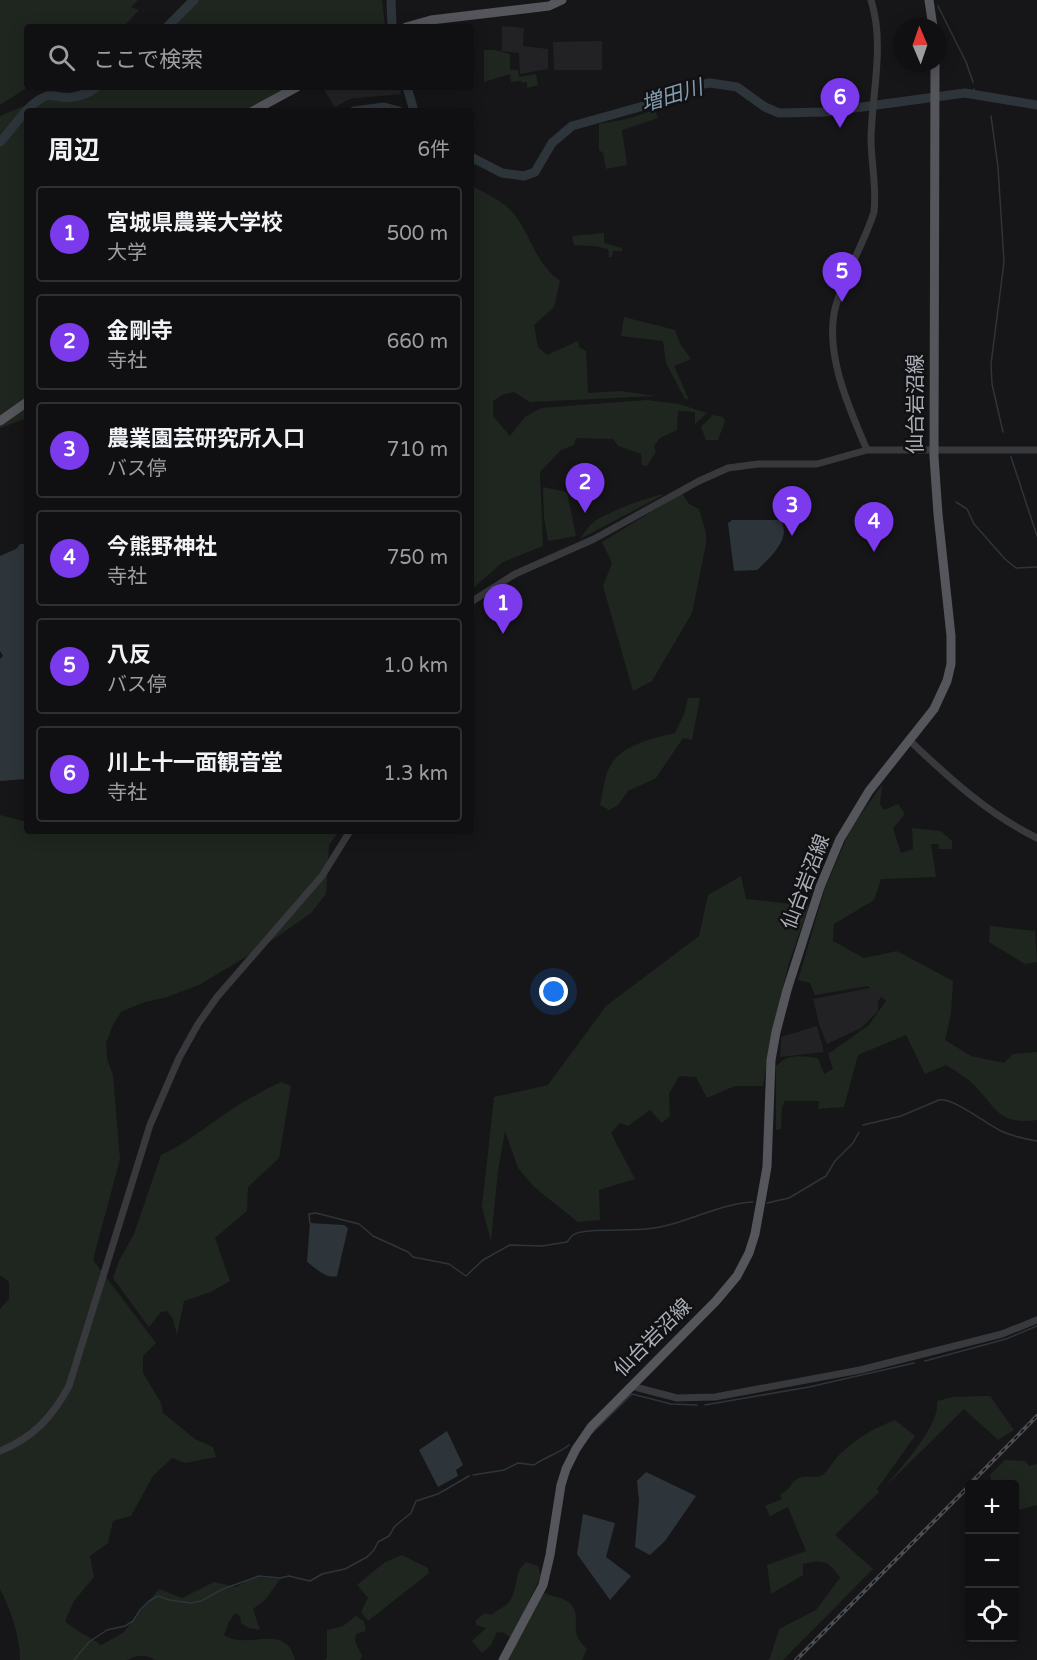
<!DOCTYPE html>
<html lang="ja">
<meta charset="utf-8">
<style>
body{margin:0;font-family:"Varela Round","Noto Sans JP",sans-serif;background:#1e1e20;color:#f1f3f6}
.controls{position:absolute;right:18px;bottom:18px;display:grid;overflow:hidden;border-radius:6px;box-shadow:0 3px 15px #0003}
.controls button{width:54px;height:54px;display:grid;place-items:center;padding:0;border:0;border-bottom:2px solid #303032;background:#101012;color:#f1f3f6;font:30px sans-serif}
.compass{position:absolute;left:893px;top:18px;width:54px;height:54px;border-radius:50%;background:#101012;box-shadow:0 3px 15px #0003;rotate:358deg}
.you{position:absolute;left:554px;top:992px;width:21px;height:21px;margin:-15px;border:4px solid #fff;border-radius:50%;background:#1a73e8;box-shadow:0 0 0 9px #1a73e833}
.badge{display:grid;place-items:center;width:39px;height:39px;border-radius:50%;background:#7c3aed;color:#fff;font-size:20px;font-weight:700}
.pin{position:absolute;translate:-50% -50px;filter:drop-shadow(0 2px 3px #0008)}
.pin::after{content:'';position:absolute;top:32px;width:21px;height:18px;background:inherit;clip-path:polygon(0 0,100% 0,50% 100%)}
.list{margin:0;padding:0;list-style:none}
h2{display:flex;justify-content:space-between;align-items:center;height:78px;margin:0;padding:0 24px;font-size:26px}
h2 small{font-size:20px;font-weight:400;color:#9c9d9f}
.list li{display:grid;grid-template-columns:39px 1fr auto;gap:18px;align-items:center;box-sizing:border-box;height:96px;margin:0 12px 12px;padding:0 12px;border:2px solid #303032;border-radius:6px}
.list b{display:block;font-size:22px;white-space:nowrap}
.list p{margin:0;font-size:20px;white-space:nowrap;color:#9c9d9f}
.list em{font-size:20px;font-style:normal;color:#9c9d9f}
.icon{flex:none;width:33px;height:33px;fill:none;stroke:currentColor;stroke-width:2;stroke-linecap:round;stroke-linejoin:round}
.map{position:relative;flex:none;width:1037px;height:1660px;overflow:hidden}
.search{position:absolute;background:#101012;box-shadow:0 3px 15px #0003;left:24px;top:24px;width:450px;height:66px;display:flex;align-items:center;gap:15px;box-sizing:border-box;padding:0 21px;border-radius:6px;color:#9c9d9f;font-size:22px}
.panel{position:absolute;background:#101012;box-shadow:0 3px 15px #0003;left:24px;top:108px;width:450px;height:726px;border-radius:6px}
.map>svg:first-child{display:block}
.built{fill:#222225}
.green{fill:#1f261f}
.water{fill:#2d353b}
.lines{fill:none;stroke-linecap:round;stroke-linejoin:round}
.stream{stroke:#2d353b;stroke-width:1.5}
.river{stroke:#2d353b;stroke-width:9}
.minor{stroke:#38393d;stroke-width:7}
.major{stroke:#54565c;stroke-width:9}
.rail-casing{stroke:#4b4d52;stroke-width:4}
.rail{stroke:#111113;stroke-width:1.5;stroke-dasharray:4.5;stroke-linecap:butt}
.labels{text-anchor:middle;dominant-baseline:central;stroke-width:5;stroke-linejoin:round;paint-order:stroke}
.street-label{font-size:20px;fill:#a9aeb7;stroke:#111113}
.water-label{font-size:21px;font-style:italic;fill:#829cb0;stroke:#111113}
</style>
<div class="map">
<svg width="1037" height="1660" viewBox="0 0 1037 1660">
<rect width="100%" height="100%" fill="#161618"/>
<!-- built -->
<path class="built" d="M 502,26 L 524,28 L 523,46 L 548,49 L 548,69 L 520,74 L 519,53 L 502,51 Z
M 602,41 L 602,70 L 554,70 L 553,42 Z
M 322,87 L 400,87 L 401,94 L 350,99 L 335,107 Z
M 880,986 L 881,998 L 878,1001 L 878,1011 L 861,1028 L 827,1044 L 820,1027 L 813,999 Z
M 817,1026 L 824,1052 L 780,1057 L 781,1037 Z"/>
<!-- green -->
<path class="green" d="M 0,0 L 138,0 L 131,7 L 139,10 L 123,27 L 27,27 L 28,87 L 0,105 Z
M 187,0 L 382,0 L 385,27 L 161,27 Z
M 484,50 L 495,50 L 510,54 L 510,70 L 518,70 L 519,77 L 536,74 L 538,85 L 527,88 L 527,82 L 522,83 L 521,81 L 511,82 L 510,74 L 484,82 Z
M 93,87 L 294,87 L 249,111 L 27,111 L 27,418 L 0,428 L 0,116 L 21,107 L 90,91 Z
M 655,110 L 658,118 L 622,130 L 627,165 L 606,169 L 603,153 L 599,150 L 599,124 L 627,119 Z
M 471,185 C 485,194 504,201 514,214 C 532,237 535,263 560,281 L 554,307 L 534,325 L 538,347 L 547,355 L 578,341 L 579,347 L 586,351 L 588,393 L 621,391 L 656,396 L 530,402 L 514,392 L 502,395 L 493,401 L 493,416 L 510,436 L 525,417 L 541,408 L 647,400 L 679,404 L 707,413 L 695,424 L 695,412 L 678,411 L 677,430 L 660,438 L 654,446 L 656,452 L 647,466 L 642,465 L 641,454 L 618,446 L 613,439 L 576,438 L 574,445 L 561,450 L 540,472 L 543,546 L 503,562 L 471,590 Z
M 604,233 L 604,243 L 622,248 L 622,251 L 613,251 L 612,257 L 609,257 L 608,249 L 594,246 L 574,245 L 572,236 Z
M 624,317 L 675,330 L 680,344 L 691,359 L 674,366 L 689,400 L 685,399 L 666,363 L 663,341 L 621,336 Z
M 713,415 L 723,417 L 725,421 L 718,440 L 706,440 L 701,427 Z
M 543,487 L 567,492 L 576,536 L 548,541 L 544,517 Z
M 682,493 L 689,504 L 699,509 L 706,533 L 706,544 L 692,613 L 652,681 L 633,691 L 603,586 L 612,563 L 602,542 Z
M 665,494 L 580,539 C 584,533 589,525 595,521 C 608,512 650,496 665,494 Z
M 688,698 L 700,698 L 692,740 L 683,738 L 656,778 L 628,791 L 618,805 L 609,810 L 600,805 C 603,793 604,778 609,768 C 621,744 652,739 675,733 L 684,714 Z
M 882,785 L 880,804 L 884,810 L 898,804 L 905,814 L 893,828 L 901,853 L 913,849 L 912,828 L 941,831 L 952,841 L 952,849 L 939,849 L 938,844 L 931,844 L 936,877 L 881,879 L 874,900 L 834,924 L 833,941 L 864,958 L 897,951 L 953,981 L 951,1014 L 945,1040 L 971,1056 L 1004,1063 L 1013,1054 L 1037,1052 L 1037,1120 C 997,1125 997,1108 974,1085 C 966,1077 955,1071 946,1065 L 925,1074 L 906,1035 L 858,1055 L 844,1107 L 818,1109 L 819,1101 L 785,1101 L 782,1108 L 781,1129 L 776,1130 L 776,1066 C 789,1053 801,1056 818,1058 L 824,1074 L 833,1069 L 828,1054 L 869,1025 L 886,1001 L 868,986 L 815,995 L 810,983 L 798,980 L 825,888 L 851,828 Z
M 0,815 L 27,822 L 27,831 L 339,831 L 329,845 L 326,894 L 311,913 L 267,944 L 199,985 L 167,997 L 142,1003 L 121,1012 L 113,1025 L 106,1043 L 107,1059 L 113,1075 L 120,1159 L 93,1260 L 156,1343 L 143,1356 L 143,1373 L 161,1403 L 163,1413 L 195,1439 L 213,1447 L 216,1457 L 185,1463 L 172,1458 L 153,1476 L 131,1516 L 113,1521 L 108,1543 L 90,1556 L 94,1577 L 74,1601 L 65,1621 C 75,1631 89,1636 101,1645 L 123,1633 L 159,1589 L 182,1598 L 214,1582 L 236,1587 L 254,1577 L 280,1579 L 265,1600 L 253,1609 L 260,1630 L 249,1628 L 241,1623 L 240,1616 L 235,1613 L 229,1622 L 224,1635 C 246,1651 286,1621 295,1660 L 155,1660 C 144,1654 138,1655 127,1660 L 20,1660 C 20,1637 11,1610 0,1589 L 0,1309 L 9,1299 L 9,1282 L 0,1275 Z
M 741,876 L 746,899 L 809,906 L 789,963 L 774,1023 L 763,1086 L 735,1086 L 707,1098 L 696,1077 L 679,1076 L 669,1094 L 670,1116 L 662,1123 L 650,1110 L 628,1126 L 620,1123 L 611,1133 L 635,1179 L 599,1190 L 600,1220 L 578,1222 L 534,1187 L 518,1168 L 505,1131 L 498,1171 L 491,1241 L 482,1207 L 494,1097 L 548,1085 L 606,1006 L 699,936 L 708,895 Z
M 990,926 L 1035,931 L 1037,962 L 1025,964 L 989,942 Z
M 281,1082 L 291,1086 L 279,1158 L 248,1187 L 247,1211 L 215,1238 L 230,1281 L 211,1292 L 184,1301 L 177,1335 L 173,1319 L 167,1311 L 161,1312 L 149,1327 L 113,1278 L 119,1261 L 134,1234 L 161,1155 C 187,1143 208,1125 232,1109 C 248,1099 264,1090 281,1082 Z
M 990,1396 L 1014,1430 L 998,1440 L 964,1409 L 886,1486 C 901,1467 941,1424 937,1401 L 953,1397 Z
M 895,1420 L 915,1436 L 877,1489 L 879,1492 L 835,1535 L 873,1569 L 783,1660 L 768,1660 L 770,1658 L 779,1629 L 816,1610 L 840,1578 C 829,1561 823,1559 803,1564 L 803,1575 L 771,1594 L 767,1565 L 806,1551 L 788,1507 L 770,1516 L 765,1506 L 782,1499 L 780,1494 C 791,1490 789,1484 797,1479 C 806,1474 816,1480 824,1474 C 830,1468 833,1461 839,1455 C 857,1438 872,1429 895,1420 Z
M 1005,1460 L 1025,1461 L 1029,1466 L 1037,1464 L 1037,1505 L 1015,1511 L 1014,1484 L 992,1484 L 990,1475 Z
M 402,1555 L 428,1568 L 429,1573 L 368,1621 L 361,1612 L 368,1598 L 357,1585 L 385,1562 Z
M 526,1562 L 538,1566 L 541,1576 L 521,1618 L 510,1637 L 504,1633 L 497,1632 L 491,1645 L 482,1653 L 472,1641 L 486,1628 L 476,1625 L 476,1620 L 485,1613 L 491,1615 C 497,1610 507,1606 510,1601 C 519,1586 513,1574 526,1562 Z
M 544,1593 C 551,1596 561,1597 567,1601 C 579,1608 575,1622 576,1633 C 578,1640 582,1644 587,1649 L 582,1660 L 508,1660 Z
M 356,1616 L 364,1621 L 366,1631 L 356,1634 L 355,1641 L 362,1656 L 360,1660 L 325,1660 L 327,1657 L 327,1630 L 343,1626 Z"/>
<!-- water -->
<path class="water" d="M 732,520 L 780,520 C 793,537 770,558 757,570 L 734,571 L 728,523 Z
M 20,544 L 27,544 L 27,779 L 0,781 L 0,659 L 3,656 L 0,651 L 0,556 L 16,549 Z
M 310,1223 L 344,1225 L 348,1228 L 337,1276 C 325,1279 316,1268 307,1262 Z
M 447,1431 L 463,1465 L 456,1470 L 458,1476 L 438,1487 L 419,1450 Z
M 646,1472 L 696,1496 L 665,1541 L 650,1555 L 635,1547 L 639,1500 L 637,1481 Z
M 583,1514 L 615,1523 L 606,1557 L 631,1576 L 610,1600 L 577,1554 Z"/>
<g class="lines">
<!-- stream -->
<path class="stream" d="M 938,6 L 966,62 L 973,82
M 974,89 L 975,94
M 991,116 L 998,167 L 1004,262 L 991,364 L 992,384 L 1003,432
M 1011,457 L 1037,536
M 956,502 L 967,509 L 974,524 L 1005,559 L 1016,568 L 1037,567
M 863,1125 L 901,1116 L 939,1100 C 953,1097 986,1124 1001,1131 C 1012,1136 1025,1139 1037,1141
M 767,1203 L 789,1198 L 826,1176 L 835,1161 L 853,1143 L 859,1132
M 310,1223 L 309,1214 L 316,1213 L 359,1224 L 373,1236 L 408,1252 L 413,1257 L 449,1264 L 466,1276 L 483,1260 L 510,1245 L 542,1246 L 567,1242 C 569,1240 570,1237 573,1235 C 580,1228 632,1231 646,1229 C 683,1226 716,1204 753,1202
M 925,1361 L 1006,1339 L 1037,1326
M 705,1405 L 809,1387 L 914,1363
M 592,1433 L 632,1394 L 671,1404 L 697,1405
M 473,1475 L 504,1470 L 518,1463 L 534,1465 C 545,1457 558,1454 569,1445
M 74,1660 L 89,1642 L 107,1630 L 125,1626 L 133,1621 L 140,1610 L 149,1601 L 158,1596 L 169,1600 L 191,1603 L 201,1601 L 223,1589 L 259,1576 L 280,1578 L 289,1576 L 310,1581 L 322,1574 L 345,1569 L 367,1557 L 374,1550 L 378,1542 L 389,1536 L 395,1526 L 411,1513 L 416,1501 L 438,1494 L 469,1476"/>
<!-- river -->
<path class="river" d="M 391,0 L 392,27
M 167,27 L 194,0
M 407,87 L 414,111
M 354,111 L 384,107 L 399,111
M 0,142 C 14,128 28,102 47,96 C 52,95 56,96 61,97 C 75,99 86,95 97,87
M 471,157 L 502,173 L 524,176 L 535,172 L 552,143 L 572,126 L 647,105 L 693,86 L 710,83 L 737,87 L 765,107 L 779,113 L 825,112 L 965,93 L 1037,105"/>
<!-- minor -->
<path class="minor" d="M 867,450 C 849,408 823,351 836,305 C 845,273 864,244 874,212 C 877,187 871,163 871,138 C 872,93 885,44 871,0
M 471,602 L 515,574 L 594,539 L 699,481 L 728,468 L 758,464 L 817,464 L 867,450 L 1037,450
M 909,740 C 949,778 988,814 1037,838
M 631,1386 L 677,1398 L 715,1397 L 860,1370 L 1002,1334 L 1037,1320
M 0,1451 C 33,1438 53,1416 69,1386 L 150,1125 L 179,1058 L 198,1024 L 217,997 L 322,876 L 350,831"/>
<!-- major -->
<path class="major" d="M 929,0 L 933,27
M 406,27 L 431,20 L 549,6 L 562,0
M 253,111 L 297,87
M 0,421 L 27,402
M 503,1660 L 543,1585 L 550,1555 L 561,1485 L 566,1469 L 576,1449 L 591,1427 L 610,1408 L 716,1301 L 737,1276 L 749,1253 L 755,1234 L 767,1167 L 771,1060 L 776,1032 L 787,990 L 820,887 L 840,839 L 869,791 L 934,709 L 947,681 L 951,664 L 951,636 L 938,514 L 934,457 L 935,63"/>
<defs>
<path id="rail" d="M 970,1484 L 1037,1416
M 796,1660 L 970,1485"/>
</defs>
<!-- rail casing -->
<use href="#rail" class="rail-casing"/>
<!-- rail -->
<use href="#rail" class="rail"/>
</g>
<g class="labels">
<!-- street labels -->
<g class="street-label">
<text transform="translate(916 404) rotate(-90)">仙台岩沼線</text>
<text transform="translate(806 882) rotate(-69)">仙台岩沼線</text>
<text transform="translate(653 1338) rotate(-45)">仙台岩沼線</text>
</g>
<!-- water labels -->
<g class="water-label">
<text transform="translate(672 96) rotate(-17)">増田川</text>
</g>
</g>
</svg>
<div class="controls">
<button>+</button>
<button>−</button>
<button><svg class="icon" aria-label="locate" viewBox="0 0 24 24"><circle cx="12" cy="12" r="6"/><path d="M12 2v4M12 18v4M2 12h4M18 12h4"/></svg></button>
</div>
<svg class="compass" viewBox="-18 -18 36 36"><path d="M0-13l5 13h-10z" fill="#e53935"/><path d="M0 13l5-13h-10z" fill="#9c9d9f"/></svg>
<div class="you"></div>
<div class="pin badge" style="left:503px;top:634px">1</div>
<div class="pin badge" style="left:585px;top:513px">2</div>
<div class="pin badge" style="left:792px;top:536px">3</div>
<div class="pin badge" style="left:874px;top:552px">4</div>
<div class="pin badge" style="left:842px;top:302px">5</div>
<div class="pin badge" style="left:840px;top:128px">6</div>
<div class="search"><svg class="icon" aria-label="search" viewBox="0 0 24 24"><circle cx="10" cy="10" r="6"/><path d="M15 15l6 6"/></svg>ここで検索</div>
<section class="panel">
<h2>周辺<small>6件</small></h2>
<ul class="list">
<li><span class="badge">1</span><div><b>宮城県農業大学校</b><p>大学</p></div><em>500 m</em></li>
<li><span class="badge">2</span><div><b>金剛寺</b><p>寺社</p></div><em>660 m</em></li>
<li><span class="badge">3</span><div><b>農業園芸研究所入口</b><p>バス停</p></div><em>710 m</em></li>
<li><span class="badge">4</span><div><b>今熊野神社</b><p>寺社</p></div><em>750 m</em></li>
<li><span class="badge">5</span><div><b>八反</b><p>バス停</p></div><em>1.0 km</em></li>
<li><span class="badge">6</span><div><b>川上十一面観音堂</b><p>寺社</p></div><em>1.3 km</em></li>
</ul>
</section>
</div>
